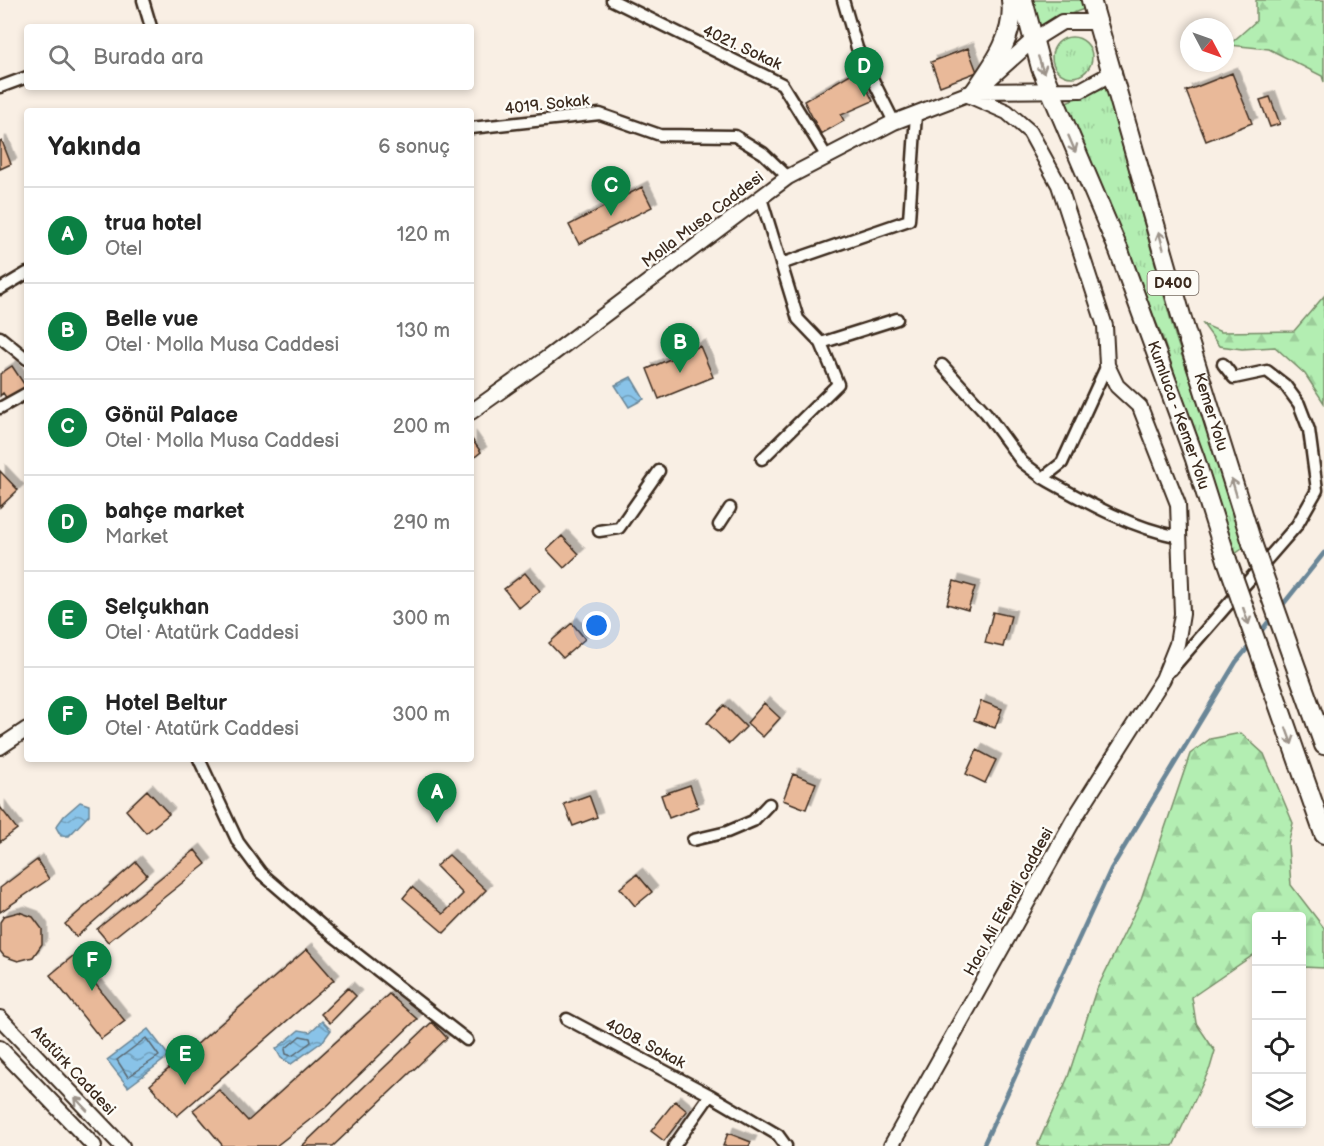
<!DOCTYPE html>
<html lang="tr">
<meta charset="utf-8">
<style>
body{margin:0;font-family:"Balsamiq Sans",sans-serif;background:#f2f2f2;color:#222}
.controls{position:absolute;right:18px;bottom:18px;display:grid;overflow:hidden;border-radius:6px;box-shadow:0 3px 9px #0003}
.controls button{width:54px;height:54px;display:grid;place-items:center;padding:0;border:0;border-bottom:2px solid #e0e0e0;background:#fff;color:#222;font:30px sans-serif}
.compass{position:absolute;left:1180px;top:18px;width:54px;height:54px;border-radius:50%;background:#fff;box-shadow:0 3px 9px #0003;rotate:131deg}
.you{position:absolute;left:597px;top:626px;width:21px;height:21px;margin:-15px;border:4px solid #fff;border-radius:50%;background:#1a73e8;box-shadow:0 0 0 9px #1a73e833}
.badge{display:grid;place-items:center;width:39px;height:39px;border-radius:50%;background:#0b8043;color:#fff;font-size:20px;font-weight:700}
.pin{position:absolute;translate:-50% -50px;filter:drop-shadow(0 2px 3px #0008)}
.pin::after{content:'';position:absolute;top:32px;width:21px;height:18px;background:inherit;clip-path:polygon(0 0,100% 0,50% 100%)}
.list{margin:0;padding:0;list-style:none}
h2{display:flex;justify-content:space-between;align-items:center;height:78px;margin:0;padding:0 24px;font-size:26px}
h2 small{font-size:20px;font-weight:400;color:#767676}
.list li{display:grid;grid-template-columns:39px 1fr auto;gap:18px;align-items:center;box-sizing:border-box;height:96px;padding:0 24px;border-top:2px solid #e0e0e0}
.list b{display:block;font-size:22px;white-space:nowrap}
.list p{margin:0;font-size:20px;white-space:nowrap;color:#767676}
.list em{font-size:20px;font-style:normal;color:#767676}
.icon{flex:none;width:33px;height:33px;fill:none;stroke:currentColor;stroke-width:2;stroke-linecap:round;stroke-linejoin:round}
.map{position:relative;flex:none;width:1324px;height:1146px;overflow:hidden}
.search{position:absolute;background:#fff;box-shadow:0 3px 9px #0003;left:24px;top:24px;width:450px;height:66px;display:flex;align-items:center;gap:15px;box-sizing:border-box;padding:0 21px;border-radius:6px;color:#767676;font-size:22px}
.panel{position:absolute;background:#fff;box-shadow:0 3px 9px #0003;left:24px;top:108px;width:450px;height:654px;border-radius:6px}
.map>svg:first-child{display:block}
.grass{fill:url(#grass-tufts);stroke:#778c68;stroke-width:1.5}
.forest{fill:url(#forest-firs);stroke:#778c68;stroke-width:1.5}
.water{fill:url(#water-waves);stroke:#6a8697;stroke-width:1.5}
.lines{fill:none;stroke-linecap:round;stroke-linejoin:round}
.shore{stroke:#5a676f;stroke-width:1.5}
.stream{stroke:#6a8697;stroke-width:4.5}
.building{fill:#e9b999;stroke:#3b2a1e;stroke-width:1.5;filter:url(#shadow)}
.minor-casing{stroke:#3b2a1e;stroke-width:15}
.tertiary-casing{stroke:#3b2a1e;stroke-width:18}
.trunk-casing{stroke:#3b2a1e;stroke-width:22}
.minor{stroke:#fdfcf7;stroke-width:10}
.tertiary{stroke:#fdfcf7;stroke-width:14}
.trunk{stroke:#fdfcf7;stroke-width:18}
.trunk-bridge-casing{stroke:#3b2a1e;stroke-width:22;stroke-linecap:butt}
.trunk-bridge{stroke:#fdfcf7;stroke-width:18}
.oneway{stroke:#9c938a}
.labels{text-anchor:middle;dominant-baseline:central;stroke-width:5;stroke-linejoin:round;paint-order:stroke}
.shield{fill:#fdfcf7;stroke:#75695f;stroke-width:1.5}
.shield-label{font-size:15px;font-weight:bold;fill:#3b2a1e}
.street-label{font-size:16px;fill:#3b2a1e;stroke:#fdfcf7}
</style>
<div class="map">
<svg width="1324" height="1146" viewBox="0 0 1324 1146">
<defs>
<pattern id="grass-tufts" width="24" height="20" patternUnits="userSpaceOnUse" patternTransform="scale(1.5)"><rect width="24" height="20" fill="#b3eeb2"/><path d="M3 7l-1-3M5 7V3M7 7l1-3M15 17l-1-3M17 17v-4M19 17l1-3" fill="none" stroke="#9bcc99"/></pattern>
<pattern id="forest-firs" width="22" height="20" patternUnits="userSpaceOnUse" patternTransform="scale(1.5)"><rect width="22" height="20" fill="#b3eeb2"/><path d="M5 1l3.5 6h-7zM16 11l3.5 6h-7z" fill="#9bcc99"/></pattern>
<pattern id="water-waves" width="16" height="10" patternUnits="userSpaceOnUse" patternTransform="scale(1.5)"><rect width="16" height="10" fill="#89c3e8"/><path d="M0 5q4-4 8 0t8 0" fill="none" stroke="#719fbb"/></pattern>
<filter id="shadow"><feDropShadow dx="5.5" dy="-5.5" stdDeviation="0" flood-color="#0004"/></filter>
</defs>
<rect width="100%" height="100%" fill="#f9efe4"/>
<filter id="ink" filterUnits="userSpaceOnUse"><feTurbulence type="fractalNoise" baseFrequency=".0167" numOctaves="2"/><feDisplacementMap in="SourceGraphic" scale="12" xChannelSelector="R" yChannelSelector="G"/><feConvolveMatrix kernelMatrix="1 2 1 2 8 2 1 2 1" color-interpolation-filters="sRGB"/></filter>
<g filter="url(#ink)">
<!-- grass -->
<path class="grass" d="M 1033,0 L 1081,0 L 1084,9 L 1039,26 Z
M1052 57a20 20 0 1 1 40 0a20 20 0 1 1-40 0Z
M 1106,87 L 1175,335 L 1246,546 L 1235,554 L 1163,339 L 1066,102 Z"/>
<!-- forest -->
<path class="forest" d="M 1256,0 L 1324,0 L 1324,82 L 1322,76 L 1269,49 L 1229,45 L 1256,21 Z
M 1324,296 L 1324,403 L 1305,374 L 1275,347 L 1242,349 L 1219,346 L 1203,324 L 1221,332 L 1294,331 Z
M 1241,733 L 1264,754 L 1293,823 L 1288,845 L 1291,885 L 1324,928 L 1324,968 L 1302,967 L 1302,916 L 1256,916 L 1256,953 L 1192,997 L 1196,1023 L 1215,1051 L 1210,1068 L 1173,1146 L 1037,1146 L 1068,1077 L 1095,993 L 1141,899 L 1190,754 L 1210,739 Z"/>
<!-- water -->
<path class="water" d="M 631,377 L 644,399 L 629,407 L 615,385 Z
M 80,802 L 89,805 L 89,815 L 69,836 L 61,836 L 56,827 L 64,816 Z
M 322,1021 L 331,1030 L 323,1041 L 291,1064 L 281,1058 L 276,1049 L 299,1030 L 310,1032 Z
M 148,1029 L 169,1056 L 128,1087 L 107,1060 Z"/>
<g class="lines">
<!-- shore -->
<path class="shore" d="M 300,1036 L 310,1038 L 311,1042 L 292,1056 L 286,1054 L 285,1049 Z
M 146,1038 L 159,1056 L 128,1077 L 117,1060 Z"/>
<!-- stream -->
<path class="stream" d="M 1281,607 L 1324,553
M 1258,635 L 1273,616
M 983,1146 L 1111,869 L 1236,662 L 1251,644"/>
</g>
<!-- building -->
<path class="building" d="M 968,48 L 977,72 L 940,86 L 931,62 Z
M 857,70 L 873,101 L 841,115 L 844,121 L 821,134 L 804,101 Z
M 1232,73 L 1252,123 L 1206,141 L 1186,91 Z
M 1270,97 L 1280,124 L 1270,127 L 1260,100 Z
M 2,141 L 11,164 L 0,169 L 0,142 Z
M 642,187 L 652,207 L 579,244 L 569,225 Z
M 700,346 L 713,377 L 659,399 L 647,369 Z
M 12,366 L 26,387 L 7,399 L 3,393 L 0,396 L 0,374 Z
M 471,438 L 481,452 L 471,460 Z
M 0,471 L 18,490 L 0,507 Z
M 562,536 L 579,554 L 564,568 L 547,550 Z
M 525,573 L 540,591 L 519,608 L 504,589 Z
M 954,581 L 975,587 L 968,610 L 947,604 Z
M 993,612 L 1011,616 L 1003,647 L 985,643 Z
M 572,623 L 585,639 L 563,658 L 549,643 Z
M 981,701 L 1002,709 L 995,728 L 974,720 Z
M 764,703 L 780,718 L 763,737 L 747,723 Z
M 724,705 L 746,727 L 729,744 L 707,723 Z
M 977,750 L 996,760 L 985,783 L 966,774 Z
M 793,774 L 816,783 L 806,809 L 783,800 Z
M 690,785 L 698,807 L 669,818 L 661,795 Z
M 147,790 L 169,814 L 146,833 L 126,810 Z
M 589,795 L 597,817 L 573,826 L 564,804 Z
M 0,807 L 17,829 L 0,842 Z
M 195,850 L 206,864 L 108,942 L 97,929 Z
M 449,855 L 486,890 L 444,933 L 403,898 L 412,887 L 443,914 L 463,894 L 436,866 Z
M 37,860 L 49,879 L 0,912 L 0,888 Z
M 136,862 L 147,875 L 76,937 L 65,924 Z
M 637,874 L 652,892 L 635,906 L 620,888 Z
M 19,912 L 33,917 L 42,929 L 42,944 L 33,957 L 18,961 L 4,956 L 0,951 L 0,922 L 4,916 Z
M 307,949 L 334,980 L 177,1116 L 150,1085 Z
M 73,956 L 125,1021 L 101,1039 L 50,975 Z
M 348,988 L 356,996 L 330,1023 L 321,1014 Z
M 389,994 L 417,1019 L 325,1108 L 276,1146 L 223,1146 L 193,1110 L 219,1090 L 248,1121 Z
M 432,1022 L 447,1038 L 333,1146 L 302,1146 Z
M 675,1101 L 687,1111 L 664,1141 L 651,1131 Z
M 728,1133 L 751,1142 L 749,1146 L 723,1146 Z"/>
<g class="lines">
<defs>
<path id="minor" d="M 143,0 L 151,27
M 612,0 L 782,84 L 827,157
M 843,0 L 857,48 L 894,122
M 0,87 L 27,77
M 471,128 L 600,114 L 660,135 L 735,136 L 763,153 L 788,177
M 761,198 L 798,319 L 821,343 L 897,319
M 781,264 L 909,220 L 916,114
M 0,289 L 27,273
M 0,337 L 27,359
M 942,365 L 986,413 L 1022,462 L 1043,478 L 1062,463 L 1107,365
M 0,408 L 27,393
M 762,459 L 838,384 L 821,343
M 1043,478 C 1086,502 1131,528 1180,537
M 719,525 L 730,508
M 599,531 L 619,528 L 659,471
M 1171,670 L 1297,525 L 1317,490 L 1309,430 L 1299,404 L 1285,385 L 1267,371 L 1234,378 L 1223,364
M 199,759 L 238,842 L 261,873 L 335,937 L 467,1040
M 693,840 L 727,832 L 753,821 L 769,804
M 567,1019 L 710,1095 L 778,1135 L 786,1146
M 674,1146 L 710,1095"/>
<path id="tertiary" d="M 985,83 L 1033,40 L 1062,22 L 1099,22
M 471,412 L 547,358 L 788,177 L 894,122 L 975,91 L 1081,90 L 1114,72
M 0,747 L 27,729
M 0,1018 L 122,1146
M 0,1048 L 94,1146
M 891,1146 L 1074,819 L 1163,679 L 1177,644 L 1182,614 L 1178,504 L 1140,407 L 1117,386 L 1107,365 L 1105,326 L 1059,185 L 1030,132 L 1007,112 L 966,94"/>
<g id="trunk">
<path id="s1" d="M 1023,0 L 1041,68 L 1119,251 L 1195,459 L 1227,560"/>
<path id="s2" d="M 1091,0 L 1184,326 L 1252,543"/>
<path d="M 975,91 C 994,64 1016,35 1011,0"/>
<path d="M 1293,659 L 1324,745"/>
<path d="M 1270,681 L 1324,834"/>
</g>
</defs>
<!-- minor casing -->
<use href="#minor" class="minor-casing"/>
<!-- tertiary casing -->
<use href="#tertiary" class="tertiary-casing"/>
<!-- trunk casing -->
<use href="#trunk" class="trunk-casing"/>
<!-- minor -->
<use href="#minor" class="minor"/>
<!-- tertiary -->
<use href="#tertiary" class="tertiary"/>
<!-- trunk -->
<use href="#trunk" class="trunk"/>
<defs>
<path id="trunk-bridge" d="M 1252,543 L 1293,659
M 1227,560 L 1270,681"/>
</defs>
<!-- trunk-bridge casing -->
<use href="#trunk-bridge" class="trunk-bridge-casing"/>
<!-- trunk-bridge -->
<use href="#trunk-bridge" class="trunk-bridge"/>
</g>
<!-- one-way arrows -->
<defs><path id="oneway-shaft" d="M-6 0H5M1.5-3L5.5 0L1.5 3" fill="none" stroke-width="1.6" stroke-linecap="round" stroke-linejoin="round" transform="scale(1.5)"/></defs>
<g class="oneway">
<use href="#oneway-shaft" transform="translate(1041 65) rotate(72)"/>
<use href="#oneway-shaft" transform="translate(1072 144) rotate(67)"/>
<use href="#oneway-shaft" transform="translate(1161 240) rotate(-105)"/>
<use href="#oneway-shaft" transform="translate(1234 487) rotate(-107)"/>
<use href="#oneway-shaft" transform="translate(1246 616) rotate(71)"/>
<use href="#oneway-shaft" transform="translate(1289 736) rotate(70)"/>
<use href="#oneway-shaft" transform="translate(81 1104) rotate(-133)"/>
</g>
</g>
<g class="labels">
<!-- shield labels -->
<rect class="shield" x="1147.5" y="271" width="51" height="24" rx="4.5"/>
<g class="shield-label">
<text x="1173" y="283">D400</text>
</g>
<!-- street labels -->
<g class="street-label">
<text transform="translate(742 48) rotate(25)">4021. Sokak</text>
<text transform="translate(547 105) rotate(-6)">4019. Sokak</text>
<text transform="translate(703 220) rotate(-37)">Molla Musa Caddesi</text>
<text stroke="none"><textPath href="#s2" startOffset="429">Kemer Yolu</textPath></text>
<text stroke="none"><textPath href="#s1" startOffset="444">Kumluca - Kemer Yolu</textPath></text>
<text transform="translate(1009 902) rotate(-61)">Hacı Ali Efendi caddesi</text>
<text transform="translate(645 1044) rotate(28)">4008. Sokak</text>
<text transform="translate(73 1071) rotate(47)">Atatürk Caddesi</text>
</g>
</g>
</svg>
<div class="controls">
<button>+</button>
<button>−</button>
<button><svg class="icon" aria-label="locate" viewBox="0 0 24 24"><circle cx="12" cy="12" r="6"/><path d="M12 2v4M12 18v4M2 12h4M18 12h4"/></svg></button>
<button><svg class="icon" aria-label="layers" viewBox="0 0 24 24"><path d="M12 4l9 5-9 5-9-5zM3 14l9 5 9-5"/></svg></button>
</div>
<svg class="compass" viewBox="-18 -18 36 36"><path d="M0-13l5 13h-10z" fill="#e53935"/><path d="M0 13l5-13h-10z" fill="#767676"/></svg>
<div class="you"></div>
<div class="pin badge" style="left:437px;top:823px">A</div>
<div class="pin badge" style="left:680px;top:373px">B</div>
<div class="pin badge" style="left:611px;top:216px">C</div>
<div class="pin badge" style="left:864px;top:97px">D</div>
<div class="pin badge" style="left:185px;top:1085px">E</div>
<div class="pin badge" style="left:92px;top:991px">F</div>
<div class="search"><svg class="icon" aria-label="search" viewBox="0 0 24 24"><circle cx="10" cy="10" r="6"/><path d="M15 15l6 6"/></svg>Burada ara</div>
<section class="panel">
<h2>Yakında<small>6 sonuç</small></h2>
<ul class="list">
<li><span class="badge">A</span><div><b>trua hotel</b><p>Otel</p></div><em>120 m</em></li>
<li><span class="badge">B</span><div><b>Belle vue</b><p>Otel · Molla Musa Caddesi</p></div><em>130 m</em></li>
<li><span class="badge">C</span><div><b>Gönül Palace</b><p>Otel · Molla Musa Caddesi</p></div><em>200 m</em></li>
<li><span class="badge">D</span><div><b>bahçe market</b><p>Market</p></div><em>290 m</em></li>
<li><span class="badge">E</span><div><b>Selçukhan</b><p>Otel · Atatürk Caddesi</p></div><em>300 m</em></li>
<li><span class="badge">F</span><div><b>Hotel Beltur</b><p>Otel · Atatürk Caddesi</p></div><em>300 m</em></li>
</ul>
</section>
</div>
